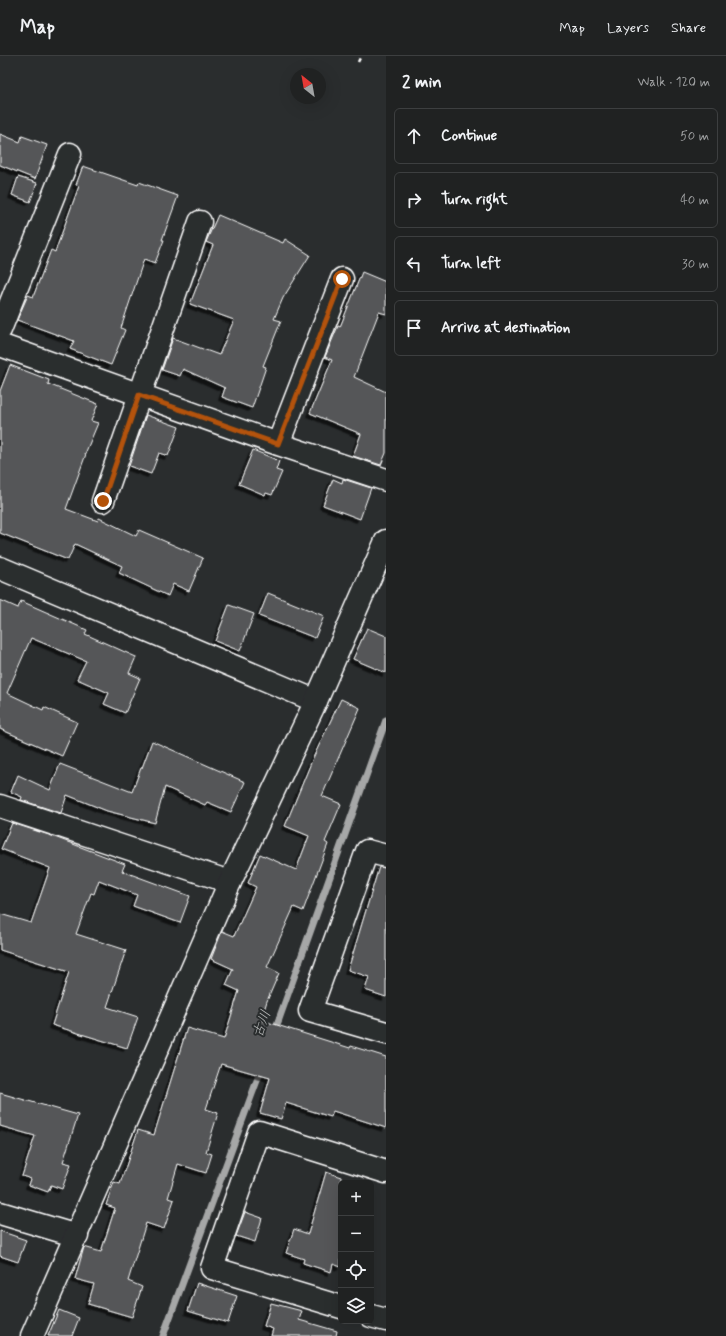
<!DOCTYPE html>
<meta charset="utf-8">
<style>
body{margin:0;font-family:Mynerve,"Klee One",sans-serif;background:#282a2a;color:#f1f3f6}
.controls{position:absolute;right:12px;bottom:12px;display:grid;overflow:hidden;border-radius:6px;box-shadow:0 4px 16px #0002}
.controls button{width:36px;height:36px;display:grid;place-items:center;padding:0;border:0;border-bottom:1px solid #3d3f40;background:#202222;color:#f1f3f6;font:20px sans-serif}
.compass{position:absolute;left:290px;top:12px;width:36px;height:36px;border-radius:50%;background:#202222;box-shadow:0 4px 16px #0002;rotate:329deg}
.stop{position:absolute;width:12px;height:12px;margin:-9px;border:3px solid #b45309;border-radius:50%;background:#fff}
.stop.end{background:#b45309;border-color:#fff;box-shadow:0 1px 4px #0008}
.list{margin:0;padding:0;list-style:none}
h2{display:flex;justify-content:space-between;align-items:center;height:52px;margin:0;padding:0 16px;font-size:17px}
h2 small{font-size:13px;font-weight:400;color:#a2a4a5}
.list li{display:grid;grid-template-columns:26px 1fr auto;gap:12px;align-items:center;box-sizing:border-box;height:56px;margin:0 8px 8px;padding:0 8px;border:1px solid #3d3f40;border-radius:6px}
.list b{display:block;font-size:15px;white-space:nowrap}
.list em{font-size:13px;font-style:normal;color:#a2a4a5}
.icon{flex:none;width:22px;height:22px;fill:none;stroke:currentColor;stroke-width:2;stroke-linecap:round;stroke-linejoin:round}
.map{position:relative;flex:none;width:386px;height:1280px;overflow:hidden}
header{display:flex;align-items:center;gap:24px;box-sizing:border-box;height:56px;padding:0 20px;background:#202222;border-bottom:1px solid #3d3f40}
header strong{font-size:19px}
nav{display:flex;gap:22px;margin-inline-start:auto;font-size:14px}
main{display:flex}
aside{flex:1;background:#202222}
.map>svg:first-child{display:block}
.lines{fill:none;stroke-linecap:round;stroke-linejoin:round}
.stream{stroke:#a6a7a7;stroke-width:7}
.building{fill:#555758;stroke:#fff;filter:url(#shadow)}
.minor-casing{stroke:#fff;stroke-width:25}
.tertiary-casing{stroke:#fff;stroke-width:25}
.path{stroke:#fff;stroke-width:2.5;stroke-dasharray:4 3;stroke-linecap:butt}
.minor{stroke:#2a2d2e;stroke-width:22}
.tertiary{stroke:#2a2d2e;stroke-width:22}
.route{stroke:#b45309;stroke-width:5}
.labels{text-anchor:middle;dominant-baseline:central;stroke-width:4;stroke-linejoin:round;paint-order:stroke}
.water-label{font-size:14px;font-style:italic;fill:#b4b6b6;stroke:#2a2d2e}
</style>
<header>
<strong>Map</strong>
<nav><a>Map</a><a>Layers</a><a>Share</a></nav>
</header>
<main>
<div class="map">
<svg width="386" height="1280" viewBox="0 0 386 1280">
<defs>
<filter id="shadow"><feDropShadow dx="-3.5" dy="3.5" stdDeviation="0" flood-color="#0009"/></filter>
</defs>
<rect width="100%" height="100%" fill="#2a2d2e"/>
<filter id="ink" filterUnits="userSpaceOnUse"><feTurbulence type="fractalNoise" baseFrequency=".025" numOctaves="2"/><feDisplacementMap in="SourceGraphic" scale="8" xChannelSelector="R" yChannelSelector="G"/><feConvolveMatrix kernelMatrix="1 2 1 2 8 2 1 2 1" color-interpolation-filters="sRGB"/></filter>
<g filter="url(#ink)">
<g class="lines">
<!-- stream -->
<path class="stream" d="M 274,977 L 386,664
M 163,1280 L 262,1011"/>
</g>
<!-- building -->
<path class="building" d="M 0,78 L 20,86 L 22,80 L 47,89 L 35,123 L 0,109 Z
M 83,110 L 138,129 L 139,126 L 178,140 L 162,184 L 164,184 L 155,207 L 144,203 L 121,272 L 125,274 L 111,309 L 70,293 L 74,285 L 17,264 L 28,239 L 33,241 L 51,194 L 55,196 L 79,130 L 76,129 Z
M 18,121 L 37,127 L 30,146 L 12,139 Z
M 218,159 L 283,187 L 285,183 L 310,199 L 283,242 L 274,263 L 281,265 L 263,310 L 266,311 L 252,352 L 222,341 L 225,332 L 183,313 L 180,320 L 162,314 L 173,282 L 219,299 L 234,264 L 190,248 L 213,189 L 206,186 Z
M 362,216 L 386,226 L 386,258 L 379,256 L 354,321 L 386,336 L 386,397 L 381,409 L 353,400 L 361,378 L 310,357 L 332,304 L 325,301 L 338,270 L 340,271 Z
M 10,309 L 49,324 L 48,328 L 98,348 L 91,365 L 98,367 L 85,398 L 86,398 L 66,453 L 98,465 L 99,462 L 136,480 L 139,474 L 203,502 L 189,535 L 173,528 L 168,540 L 119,517 L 122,510 L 75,488 L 68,504 L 0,477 L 0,335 Z
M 146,359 L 179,371 L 168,400 L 159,397 L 151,418 L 129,410 Z
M 253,394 L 279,405 L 276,414 L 282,416 L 272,439 L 266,437 L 265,439 L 239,428 Z
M 333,423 L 342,427 L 343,423 L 371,432 L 360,463 L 323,449 Z
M 268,537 L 324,560 L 315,582 L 259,560 Z
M 0,544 L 18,552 L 21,545 L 87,574 L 85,578 L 136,601 L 129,617 L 140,622 L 125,657 L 104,648 L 109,637 L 77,623 L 86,605 L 31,582 L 7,637 L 43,654 L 44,651 L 77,666 L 62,700 L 0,673 Z
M 229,549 L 254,558 L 240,595 L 215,585 Z
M 367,572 L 386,580 L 386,617 L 353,603 Z
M 341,643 L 360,652 L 322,740 L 341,748 L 325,786 L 328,788 L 303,855 L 294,851 L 267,911 L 279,917 L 267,945 L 261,964 L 350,992 L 351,990 L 386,1001 L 386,1072 L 333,1055 L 331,1061 L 286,1047 L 281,1063 L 260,1057 L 270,1022 L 221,1008 L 206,1053 L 218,1057 L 206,1096 L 212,1098 L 206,1117 L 178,1108 L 168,1142 L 174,1144 L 164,1173 L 146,1167 L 128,1225 L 142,1231 L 132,1261 L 88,1248 L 94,1228 L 75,1223 L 84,1191 L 101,1196 L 115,1152 L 106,1149 L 114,1126 L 120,1128 L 138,1074 L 154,1079 L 187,972 L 224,983 L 239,935 L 226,929 L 233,913 L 211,903 L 222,875 L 234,880 L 256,831 L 248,827 L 260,798 L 296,814 L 309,780 L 285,770 L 313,702 Z
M 152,685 L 245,726 L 231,756 L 207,746 L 205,749 L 165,731 L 155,767 L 107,755 L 67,739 L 61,757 L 21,744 L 22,741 L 11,736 L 18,719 L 50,734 L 60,708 L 132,736 L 141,712 L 142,712 Z
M 12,767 L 52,780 L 125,808 L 122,815 L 190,840 L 180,867 L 133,850 L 137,839 L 99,824 L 94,838 L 91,837 L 76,878 L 126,894 L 107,951 L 138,961 L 127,992 L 52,969 L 69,916 L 0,894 L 0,858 L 31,867 L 50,812 L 1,793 Z
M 379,811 L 386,812 L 386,941 L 365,934 L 369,921 L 348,914 Z
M 0,1037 L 78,1059 L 63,1106 L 71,1108 L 62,1133 L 51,1129 L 48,1136 L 29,1129 L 31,1123 L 22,1120 L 35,1080 L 0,1070 Z
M 326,1116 L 341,1121 L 341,1211 L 333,1208 L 331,1216 L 303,1207 L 304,1203 L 286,1197 L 294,1173 L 308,1178 Z
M 245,1156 L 262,1162 L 255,1186 L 236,1180 Z
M 0,1175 L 26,1184 L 18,1206 L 0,1200 Z
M 197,1227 L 237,1240 L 228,1267 L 188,1255 Z
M 271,1247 L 302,1255 L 299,1264 L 337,1275 L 336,1280 L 271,1280 L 273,1273 L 264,1270 Z
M 59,1254 L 79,1262 L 72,1280 L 48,1280 Z"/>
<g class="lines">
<defs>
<path id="minor" d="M 0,274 L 70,98
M 0,289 L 278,388 L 386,424
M 278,388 L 342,223
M 103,445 L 200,166
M 0,512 L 316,645
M 0,750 L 230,826
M 386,800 L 367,795 L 310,955 L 386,977
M 0,1157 L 77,1180
M 341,1251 L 212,1212 L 259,1076 L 386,1116
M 371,1260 L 386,1264"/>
<path id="tertiary" d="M 32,1280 L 230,826 L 316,645 L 386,485"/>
</defs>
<!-- minor casing -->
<use href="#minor" class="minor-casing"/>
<!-- tertiary casing -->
<use href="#tertiary" class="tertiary-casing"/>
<!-- path -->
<path class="path" d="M 358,6 L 361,0"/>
<!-- minor -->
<use href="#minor" class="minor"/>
<!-- tertiary -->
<use href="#tertiary" class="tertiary"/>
</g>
</g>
<g class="lines" filter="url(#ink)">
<!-- route -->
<path class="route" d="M 103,445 L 139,339 L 278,388 L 342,223"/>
</g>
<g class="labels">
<!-- water labels -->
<g class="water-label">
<text transform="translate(262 968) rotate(-70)">古川</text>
</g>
</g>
</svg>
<div class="controls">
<button>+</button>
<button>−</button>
<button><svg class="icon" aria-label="locate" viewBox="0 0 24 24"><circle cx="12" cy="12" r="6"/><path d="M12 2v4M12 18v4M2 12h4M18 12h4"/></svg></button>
<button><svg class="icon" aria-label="layers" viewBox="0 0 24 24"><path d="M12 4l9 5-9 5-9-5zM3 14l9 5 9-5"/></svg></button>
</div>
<svg class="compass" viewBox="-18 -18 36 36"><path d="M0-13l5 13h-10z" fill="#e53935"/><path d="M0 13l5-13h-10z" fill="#a2a4a5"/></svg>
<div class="stop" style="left:342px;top:223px"></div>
<div class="stop end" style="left:103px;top:445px"></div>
</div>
<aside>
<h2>2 min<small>Walk · 120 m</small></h2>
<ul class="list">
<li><svg class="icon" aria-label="ahead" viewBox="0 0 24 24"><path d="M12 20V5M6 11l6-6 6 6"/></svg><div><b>Continue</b></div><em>50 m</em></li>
<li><svg class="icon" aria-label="right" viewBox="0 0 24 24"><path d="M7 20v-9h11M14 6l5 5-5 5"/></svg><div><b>Turn right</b></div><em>40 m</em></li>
<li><svg class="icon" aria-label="left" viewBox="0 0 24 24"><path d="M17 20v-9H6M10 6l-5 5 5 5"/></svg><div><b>Turn left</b></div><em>30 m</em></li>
<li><svg class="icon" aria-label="arrive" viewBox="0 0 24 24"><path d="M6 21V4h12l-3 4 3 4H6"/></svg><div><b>Arrive at destination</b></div></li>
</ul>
</aside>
</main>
